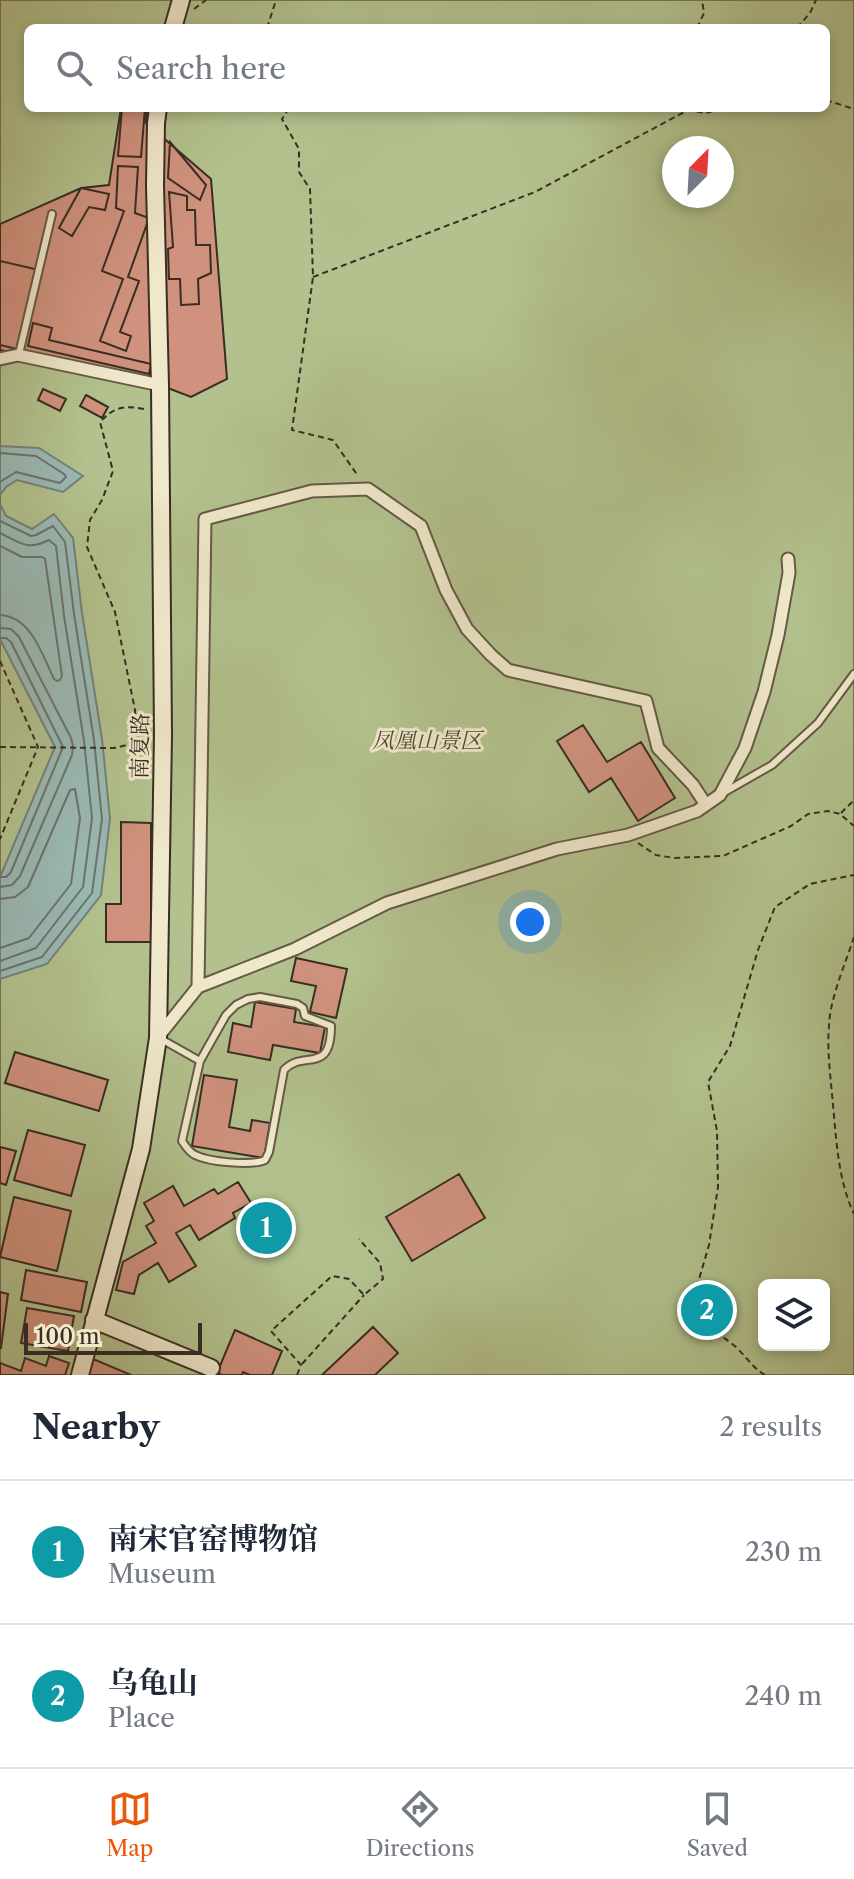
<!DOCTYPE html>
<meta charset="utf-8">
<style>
body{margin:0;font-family:"Libre Caslon Text","Noto Serif SC",serif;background:#f6f6f7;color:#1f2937}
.controls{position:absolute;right:24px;bottom:24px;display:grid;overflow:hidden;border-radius:12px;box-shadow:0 4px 12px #0003}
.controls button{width:72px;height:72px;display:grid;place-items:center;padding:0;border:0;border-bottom:2px solid #e0e1e3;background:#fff;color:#1f2937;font:40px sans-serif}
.compass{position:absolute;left:662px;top:136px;width:72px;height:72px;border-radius:50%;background:#fff;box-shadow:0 4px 12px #0003;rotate:24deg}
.scale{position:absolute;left:24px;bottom:20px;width:178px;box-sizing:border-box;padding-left:8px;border:4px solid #392d24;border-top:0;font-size:22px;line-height:28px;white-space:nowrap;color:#392d24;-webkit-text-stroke:6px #f0e8cb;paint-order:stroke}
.you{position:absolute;left:530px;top:922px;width:28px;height:28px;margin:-20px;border:6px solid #fff;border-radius:50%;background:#1a73e8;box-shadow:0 0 0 12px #1a73e833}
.badge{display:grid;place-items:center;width:52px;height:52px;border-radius:50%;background:#ea580c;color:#fff;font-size:26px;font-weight:700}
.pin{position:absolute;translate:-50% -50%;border:4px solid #fff;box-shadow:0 2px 8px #0006}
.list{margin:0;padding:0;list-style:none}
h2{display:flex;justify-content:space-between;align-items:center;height:104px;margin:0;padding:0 32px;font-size:34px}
h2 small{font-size:26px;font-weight:400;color:#747a83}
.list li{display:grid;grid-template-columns:52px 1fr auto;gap:24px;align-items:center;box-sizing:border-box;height:144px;padding:0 32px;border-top:2px solid #e0e1e3}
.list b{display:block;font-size:30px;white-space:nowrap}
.list p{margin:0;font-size:26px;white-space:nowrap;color:#747a83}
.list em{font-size:26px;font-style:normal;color:#747a83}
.icon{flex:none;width:44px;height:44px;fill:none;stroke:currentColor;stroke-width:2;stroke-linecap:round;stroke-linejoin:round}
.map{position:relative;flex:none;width:854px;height:1375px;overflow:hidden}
.search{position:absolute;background:#fff;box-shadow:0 4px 12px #0003;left:24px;right:24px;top:24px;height:88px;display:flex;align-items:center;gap:20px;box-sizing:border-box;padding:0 28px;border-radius:12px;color:#747a83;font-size:30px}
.sheet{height:392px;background:#fff}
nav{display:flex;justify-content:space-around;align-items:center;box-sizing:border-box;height:112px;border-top:2px solid #e0e1e3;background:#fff;font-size:22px;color:#747a83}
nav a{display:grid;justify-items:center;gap:4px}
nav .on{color:#ea580c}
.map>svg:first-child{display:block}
.green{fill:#b2c18d;stroke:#767758;stroke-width:2;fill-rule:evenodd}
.water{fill:#9ab9b4;stroke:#73817a;stroke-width:2}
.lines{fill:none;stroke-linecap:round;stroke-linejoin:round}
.shore{stroke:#6a736c;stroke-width:2}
.building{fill:#d0927e;stroke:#392d24;stroke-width:2}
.lane-casing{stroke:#655947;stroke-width:10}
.street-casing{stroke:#655947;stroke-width:15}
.secondary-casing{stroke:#392d24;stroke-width:20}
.path{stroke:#392d24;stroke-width:2;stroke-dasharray:6 4;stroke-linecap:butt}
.lane{stroke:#f0e8cb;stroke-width:6}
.street{stroke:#f0e8cb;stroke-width:11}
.secondary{stroke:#f0e8cb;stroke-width:16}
.labels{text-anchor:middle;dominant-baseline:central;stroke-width:6;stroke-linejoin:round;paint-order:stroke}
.park-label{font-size:22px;font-style:italic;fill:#514b39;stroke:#f0e8cb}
.street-label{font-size:22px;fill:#392d24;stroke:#f0e8cb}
</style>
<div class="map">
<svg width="854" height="1375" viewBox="0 0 854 1375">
<rect width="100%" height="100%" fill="#e8dcaf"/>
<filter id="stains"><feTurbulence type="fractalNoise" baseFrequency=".0025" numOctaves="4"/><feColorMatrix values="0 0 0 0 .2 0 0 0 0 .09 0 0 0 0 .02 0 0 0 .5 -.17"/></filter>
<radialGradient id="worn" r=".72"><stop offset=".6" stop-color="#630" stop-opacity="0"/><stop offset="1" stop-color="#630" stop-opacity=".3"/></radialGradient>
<!-- green -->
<path class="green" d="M 0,0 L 854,0 L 854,1375 L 0,1375 ZM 28,28 L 826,28 L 826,108 L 28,108 ZM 674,148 L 722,148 L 722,196 L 674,196 ZM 764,1285 L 824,1285 L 824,1345 L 764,1345 Z"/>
<!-- water -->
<path class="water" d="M 0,446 L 39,448 L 83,476 L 63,492 L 17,480 L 6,487 L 0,495 Z
M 0,504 L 6,516 L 32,529 L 54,514 L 73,538 L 82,613 L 102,739 L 110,818 L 101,895 L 47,964 L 0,979 L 0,877 L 55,747 L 0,639 Z"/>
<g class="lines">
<!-- shore -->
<path class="shore" d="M 0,453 L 36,456 L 64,474 L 66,477 L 60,483 L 16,472 L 0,482
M 0,521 L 31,536 L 36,535 L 53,526 L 65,542 L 74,614 L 94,740 L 102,819 L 92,893 L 42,957 L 0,971
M 0,533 C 20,543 28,551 49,540 L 56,546 L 64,616 L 84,741 L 92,818 L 83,887 L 36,948 L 0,961
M 0,546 L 22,557 L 42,557 L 45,559 L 62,676 L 60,680 L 57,681 L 54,679 C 42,655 32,617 0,615
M 0,628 L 11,629 L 19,637 L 71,738 L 73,746 L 72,755 L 20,876 L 12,885 L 0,887
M 0,638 L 6,638 L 11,642 L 63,747 L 11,872 L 6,877 L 0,877
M 0,899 L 15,897 L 28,887 L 70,790 L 75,789 L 80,818 L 71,884 L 29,938 L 0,948"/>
</g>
<!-- building -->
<path class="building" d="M 121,108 L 147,108 L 146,123 L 211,179 L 227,379 L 191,397 L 160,385 L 0,350 L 0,224 L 81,188 L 109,185 Z
M 122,108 L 145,108 L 141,157 L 118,156 Z
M 170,142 L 206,185 L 200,200 L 168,178 Z
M 118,166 L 138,167 L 135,213 L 149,218 L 128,277 L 139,281 L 120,332 L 131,336 L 126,351 L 100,341 L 123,279 L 102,271 L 124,211 L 116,208 Z
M 81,188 L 109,194 L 105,210 L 89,207 L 72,236 L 59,228 Z
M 169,192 L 187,196 L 187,210 L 195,210 L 196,245 L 210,245 L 211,273 L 198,279 L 199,304 L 181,305 L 180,279 L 169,279 L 168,249 L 173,247 Z
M 0,261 L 39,270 L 21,350 L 0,345 Z
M 33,323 L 52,328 L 49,340 L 151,364 L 149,374 L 28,346 Z
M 43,389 L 66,399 L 60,411 L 38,400 Z
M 86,395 L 108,407 L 102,418 L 80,406 Z
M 583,725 L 607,762 L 641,742 L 675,798 L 638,821 L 611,778 L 589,792 L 557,741 Z
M 121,822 L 151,823 L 151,942 L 106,942 L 106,904 L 121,904 Z
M 296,958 L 347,969 L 336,1018 L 310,1012 L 316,986 L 291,981 Z
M 255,1002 L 296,1009 L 294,1022 L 325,1027 L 320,1053 L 273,1045 L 270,1060 L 228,1052 L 233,1023 L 251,1027 Z
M 15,1052 L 108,1080 L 99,1111 L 5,1083 Z
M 204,1075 L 237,1080 L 229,1127 L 250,1131 L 252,1120 L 270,1123 L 264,1158 L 192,1146 Z
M 28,1130 L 85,1145 L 71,1196 L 14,1180 Z
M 0,1147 L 16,1151 L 6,1185 L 0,1183 Z
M 459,1174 L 485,1218 L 412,1261 L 386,1217 Z
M 238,1182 L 251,1203 L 233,1213 L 235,1218 L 199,1240 L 190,1225 L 176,1233 L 196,1266 L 169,1282 L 158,1263 L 139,1275 L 134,1294 L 116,1290 L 123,1262 L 156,1243 L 146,1226 L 154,1221 L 144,1203 L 173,1186 L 184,1206 L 214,1189 L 218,1194 Z
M 14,1197 L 71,1211 L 57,1271 L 0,1257 Z
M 26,1270 L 87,1282 L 81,1312 L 21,1300 Z
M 0,1292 L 8,1294 L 1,1348 L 0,1348 Z
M 27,1308 L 74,1316 L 68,1351 L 21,1343 Z
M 373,1327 L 398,1353 L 375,1375 L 322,1375 Z
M 235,1330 L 282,1351 L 272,1375 L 250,1375 L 243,1372 L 242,1375 L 222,1375 L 217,1373 Z
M 49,1356 L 69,1363 L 65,1375 L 0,1375 L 0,1363 L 21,1371 L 25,1358 L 46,1366 Z
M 93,1359 L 131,1375 L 87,1375 Z"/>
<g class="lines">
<defs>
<path id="lane" d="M 19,354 L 52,214
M 723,793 L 772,765 L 818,723 L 854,674
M 260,997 L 297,1004 L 303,1008 L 305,1016 L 331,1026 C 331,1076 303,1049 284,1070 L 269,1152 L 265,1160 C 252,1166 209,1162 195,1155 C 189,1152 186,1147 182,1141 L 200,1061 L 226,1015 L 236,1005 L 248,999 Z
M 161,1039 L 200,1061"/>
<path id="street" d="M 0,359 L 18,355 L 160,385
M 198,987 L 205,519 L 312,491 L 368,489 L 421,526 L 446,590 L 467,629 L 491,655 L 508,670 L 646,701 L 658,748 L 693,785 L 706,805
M 158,1037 L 198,987 L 295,949 L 387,903 L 557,849 L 628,835 L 697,811 L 720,795 L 745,748 L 764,692 L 778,635 L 789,573 L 788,559"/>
<path id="secondary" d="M 173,28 L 181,0
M 94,1320 L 211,1368
M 80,1375 L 141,1149 L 158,1038 L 163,735 L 160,385 L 155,185 L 156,123 L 158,108"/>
</defs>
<!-- lane casing -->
<use href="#lane" class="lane-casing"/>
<!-- street casing -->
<use href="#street" class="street-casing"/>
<!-- secondary casing -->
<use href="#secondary" class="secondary-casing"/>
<!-- path -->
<path class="path" d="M 194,9 L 206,0
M 267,28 L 276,0
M 697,28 L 704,13 L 702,0
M 797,28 L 810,13 L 816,0
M 826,100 L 854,109
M 289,108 L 282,119 L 299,149 L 299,172 L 310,189 L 313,277 L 292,430 L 333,440 L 358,476
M 687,108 L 688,110 L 693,108
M 313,277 L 535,192 L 688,110 L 706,113 L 724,108
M 144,409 C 124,405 114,407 100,422 L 113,471 L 102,500 L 90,520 L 87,547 L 115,612 L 135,710 L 137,778 L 149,778
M 0,661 L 38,747 L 0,839
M 0,747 L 114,748 L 136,743
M 841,813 L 854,800
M 638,843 L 656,855 L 674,858 L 723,856 L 791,826 L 808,814 L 828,811 L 840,814 L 854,826
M 854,937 C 845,965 830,998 829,1026 C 827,1049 830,1072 832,1094 C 836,1134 837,1178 854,1214
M 302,1364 L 364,1295
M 297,1375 L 301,1365 L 271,1331 L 332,1276 L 349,1279 L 364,1295 L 383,1279 L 380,1263 L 359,1239
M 765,1375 C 752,1367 748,1359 737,1348 C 726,1338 713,1331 700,1323 L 695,1293 L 709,1245 L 718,1187 L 717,1131 L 708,1082 L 730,1046 L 758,950 L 775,907 L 810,884 L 854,875"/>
<!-- lane -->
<use href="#lane" class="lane"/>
<!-- street -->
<use href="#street" class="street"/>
<!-- secondary -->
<use href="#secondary" class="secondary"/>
</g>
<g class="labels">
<!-- park labels -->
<g class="park-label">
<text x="427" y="740">凤凰山景区</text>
</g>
<!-- street labels -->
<g class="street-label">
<text transform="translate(140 746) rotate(-89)">南复路</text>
</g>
</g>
<rect width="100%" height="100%" filter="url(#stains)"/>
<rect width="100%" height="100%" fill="url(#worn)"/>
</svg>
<div class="controls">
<button><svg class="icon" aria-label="layers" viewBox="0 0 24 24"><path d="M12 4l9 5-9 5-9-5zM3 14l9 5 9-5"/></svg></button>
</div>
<svg class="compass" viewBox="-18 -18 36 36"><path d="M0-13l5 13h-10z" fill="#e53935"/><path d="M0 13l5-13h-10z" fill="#747a83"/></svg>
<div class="scale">100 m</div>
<div class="you"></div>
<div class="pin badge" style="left:266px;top:1228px;background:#0f9aa8">1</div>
<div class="pin badge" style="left:707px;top:1310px;background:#0f9aa8">2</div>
<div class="search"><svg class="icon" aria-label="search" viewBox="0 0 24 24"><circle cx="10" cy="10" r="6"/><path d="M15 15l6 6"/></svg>Search here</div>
</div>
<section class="sheet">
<h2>Nearby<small>2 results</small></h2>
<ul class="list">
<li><span class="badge" style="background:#0f9aa8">1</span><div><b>南宋官窑博物馆</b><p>Museum</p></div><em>230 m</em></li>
<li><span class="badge" style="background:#0f9aa8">2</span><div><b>乌龟山</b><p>Place</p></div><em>240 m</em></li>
</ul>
</section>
<nav>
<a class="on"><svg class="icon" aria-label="map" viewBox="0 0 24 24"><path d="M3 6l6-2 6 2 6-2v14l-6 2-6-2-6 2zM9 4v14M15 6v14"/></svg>Map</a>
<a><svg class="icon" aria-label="directions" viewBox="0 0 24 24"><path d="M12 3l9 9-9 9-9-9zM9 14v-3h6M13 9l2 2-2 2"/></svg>Directions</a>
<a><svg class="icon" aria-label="saved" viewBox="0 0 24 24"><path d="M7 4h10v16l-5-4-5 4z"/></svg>Saved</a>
</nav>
